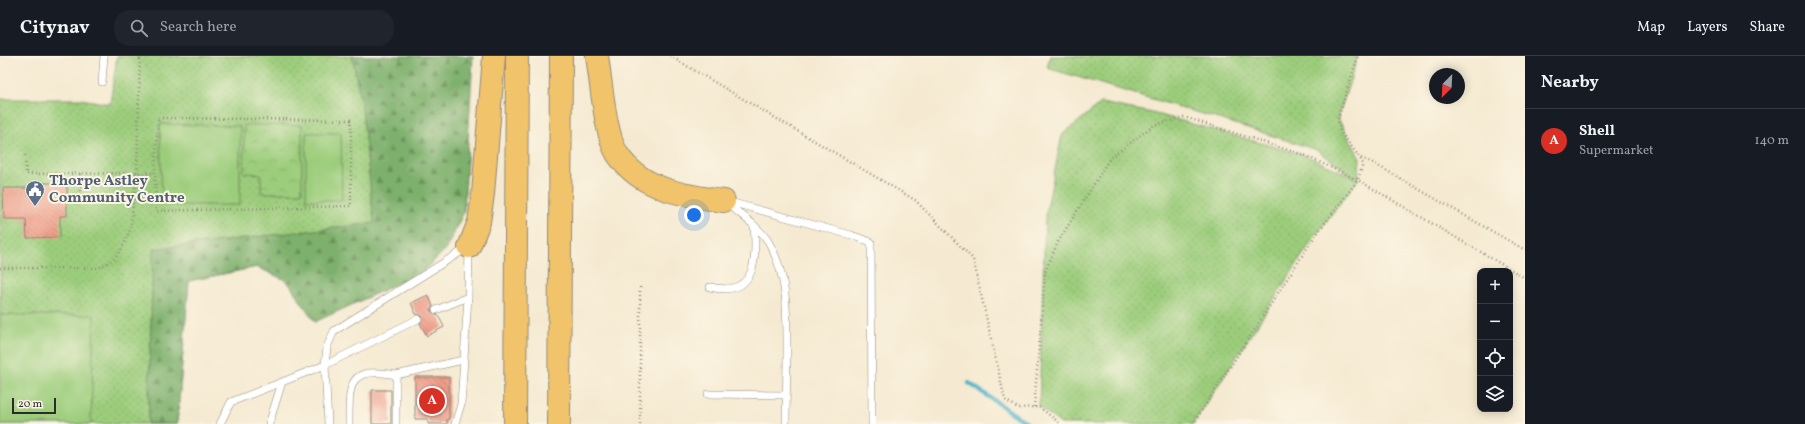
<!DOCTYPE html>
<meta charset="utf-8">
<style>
body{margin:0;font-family:Vollkorn,serif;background:#20242c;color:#f1f3f6}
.controls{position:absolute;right:12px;bottom:12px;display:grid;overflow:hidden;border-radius:8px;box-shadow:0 2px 10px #0003}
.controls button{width:36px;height:36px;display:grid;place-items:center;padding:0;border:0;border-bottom:1px solid #363941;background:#171b24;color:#f1f3f6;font:20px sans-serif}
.compass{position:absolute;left:1429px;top:12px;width:36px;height:36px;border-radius:50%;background:#171b24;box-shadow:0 2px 10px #0003;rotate:204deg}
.scale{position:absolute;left:12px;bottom:10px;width:44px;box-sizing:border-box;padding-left:4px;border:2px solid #2b2b2b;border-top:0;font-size:11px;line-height:14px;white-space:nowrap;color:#2b2b2b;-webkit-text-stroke:3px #fcf5e5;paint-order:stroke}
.you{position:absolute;left:694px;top:159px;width:14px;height:14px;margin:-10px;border:3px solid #fff;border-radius:50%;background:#1a73e8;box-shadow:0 0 0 6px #1a73e833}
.badge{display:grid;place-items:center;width:26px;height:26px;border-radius:50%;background:#d93025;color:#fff;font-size:13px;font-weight:700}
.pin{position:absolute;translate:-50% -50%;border:2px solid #fff;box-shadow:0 1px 4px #0006}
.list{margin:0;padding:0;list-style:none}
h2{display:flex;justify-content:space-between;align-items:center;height:52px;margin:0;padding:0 16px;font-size:17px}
h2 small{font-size:13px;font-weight:400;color:#9ea1a6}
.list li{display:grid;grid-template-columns:26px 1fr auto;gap:12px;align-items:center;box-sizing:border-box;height:64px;padding:0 16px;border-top:1px solid #363941}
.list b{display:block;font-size:15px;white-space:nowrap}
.list p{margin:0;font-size:13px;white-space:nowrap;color:#9ea1a6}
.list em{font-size:13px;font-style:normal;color:#9ea1a6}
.icon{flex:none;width:22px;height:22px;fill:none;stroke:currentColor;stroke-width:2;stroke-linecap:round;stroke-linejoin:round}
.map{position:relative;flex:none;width:1525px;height:368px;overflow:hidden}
header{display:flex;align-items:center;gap:24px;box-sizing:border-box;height:56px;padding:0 20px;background:#171b24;border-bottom:1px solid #363941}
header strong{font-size:19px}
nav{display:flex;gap:22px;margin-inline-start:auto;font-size:14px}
.search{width:280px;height:36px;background:#20242c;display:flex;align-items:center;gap:10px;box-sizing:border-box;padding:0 14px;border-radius:16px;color:#9ea1a6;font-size:15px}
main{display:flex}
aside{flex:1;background:#171b24}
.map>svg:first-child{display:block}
.grass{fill:url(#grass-dots);stroke:#647c54}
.forest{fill:url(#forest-firs);stroke:#546e4c}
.park{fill:url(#park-crowns);stroke:#647c54}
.pitch{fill:#9ccd7c;stroke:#647c54}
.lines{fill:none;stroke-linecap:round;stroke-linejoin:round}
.stream{stroke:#4bb2ca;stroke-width:4.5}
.building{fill:url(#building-back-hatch)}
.lane-casing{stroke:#908a7e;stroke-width:8}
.highway-casing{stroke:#908a7e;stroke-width:24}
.path{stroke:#908a7e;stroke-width:2.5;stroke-dasharray:1 3;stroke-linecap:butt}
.lane{stroke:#fff;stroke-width:7}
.highway{stroke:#f1c36a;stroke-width:22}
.labels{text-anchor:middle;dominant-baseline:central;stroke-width:4;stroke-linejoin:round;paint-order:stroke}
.service-label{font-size:15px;font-weight:bold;fill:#4e5e75;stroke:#fcf5e5;text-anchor:start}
</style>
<header>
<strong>Citynav</strong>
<div class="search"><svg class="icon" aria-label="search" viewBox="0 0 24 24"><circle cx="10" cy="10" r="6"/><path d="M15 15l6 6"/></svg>Search here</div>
<nav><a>Map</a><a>Layers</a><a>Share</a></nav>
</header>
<main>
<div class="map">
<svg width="1525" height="368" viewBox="0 0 1525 368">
<defs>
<pattern id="grass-dots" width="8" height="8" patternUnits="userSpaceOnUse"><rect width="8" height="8" fill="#9ccd7c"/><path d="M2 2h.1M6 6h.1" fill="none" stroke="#87b06b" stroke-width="1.8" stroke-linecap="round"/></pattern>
<pattern id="forest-firs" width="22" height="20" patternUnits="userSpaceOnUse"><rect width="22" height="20" fill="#7db06c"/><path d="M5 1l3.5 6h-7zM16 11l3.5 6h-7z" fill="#678f59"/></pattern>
<pattern id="park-crowns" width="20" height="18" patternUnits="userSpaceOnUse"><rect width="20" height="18" fill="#9ccd7c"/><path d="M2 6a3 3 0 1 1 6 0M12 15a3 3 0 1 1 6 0" fill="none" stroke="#87b06b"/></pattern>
<pattern id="building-back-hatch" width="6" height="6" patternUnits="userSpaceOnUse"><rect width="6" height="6" fill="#f19c87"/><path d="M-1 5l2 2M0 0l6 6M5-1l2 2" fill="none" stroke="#c37f6f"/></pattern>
</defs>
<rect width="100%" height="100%" fill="#fcf5e5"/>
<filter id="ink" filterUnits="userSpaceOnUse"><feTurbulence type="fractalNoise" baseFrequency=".025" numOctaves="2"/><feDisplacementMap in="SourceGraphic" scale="8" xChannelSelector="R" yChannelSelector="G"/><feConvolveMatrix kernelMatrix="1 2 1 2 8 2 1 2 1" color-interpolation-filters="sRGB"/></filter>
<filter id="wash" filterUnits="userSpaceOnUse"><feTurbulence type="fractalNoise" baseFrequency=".012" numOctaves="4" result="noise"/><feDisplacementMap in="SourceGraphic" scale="16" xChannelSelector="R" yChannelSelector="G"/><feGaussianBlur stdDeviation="0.9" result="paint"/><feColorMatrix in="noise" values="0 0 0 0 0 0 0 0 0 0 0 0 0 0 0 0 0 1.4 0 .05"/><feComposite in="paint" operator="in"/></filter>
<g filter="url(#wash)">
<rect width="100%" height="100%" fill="#f5ead1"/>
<!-- grass -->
<path class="grass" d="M 117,0 L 385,0 L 403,169 L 257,211 L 189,225 L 177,368 L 0,368 L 0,43 L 81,43 L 110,48 Z
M 1050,0 L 1358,0 L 1338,62 L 1360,102 L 1358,124 L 1315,180 L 1193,368 L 1061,368 L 1039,351 L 1045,162 L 1062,79 L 1101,47 L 1153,57 L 1304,99 L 1356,122 L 1317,94 L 1216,62 L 1047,12 Z"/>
<!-- forest -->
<path class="forest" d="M 352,0 L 473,0 L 464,156 L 446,193 L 422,216 L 315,266 L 287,225 L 257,211 L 189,225 L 177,368 L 148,368 L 153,193 L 374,167 L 362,53 Z"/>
<!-- park -->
<path class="park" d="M 244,69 L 302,69 L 302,137 L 261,137 L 261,118 L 244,117 Z"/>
<!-- pitch -->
<path class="pitch" d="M 160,68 L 240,70 L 240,149 L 162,149 Z
M 306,77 L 341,77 L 342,144 L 306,144 Z
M 0,259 L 94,259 L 91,368 L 0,368 Z"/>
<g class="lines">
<!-- stream -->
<path class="stream" d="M 969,327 L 1028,368"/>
</g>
<g id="blocks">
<!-- building -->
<path class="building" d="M 35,127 L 67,127 L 67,160 L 60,160 L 60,181 L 27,182 L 26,163 L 4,163 L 3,132 L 35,132 Z
M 428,239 L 433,250 L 431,253 L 432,256 L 438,259 L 444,271 L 427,280 L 420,267 L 423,261 L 420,259 L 416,258 L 411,247 Z
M 415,321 L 449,321 L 449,363 L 447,363 L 447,368 L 428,368 L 428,363 L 415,363 Z
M 372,334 L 391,334 L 391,368 L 372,368 Z"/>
</g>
</g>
<g filter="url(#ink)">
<use href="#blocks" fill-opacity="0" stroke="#908a7e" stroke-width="1"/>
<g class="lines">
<defs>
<path id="lane" d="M 102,26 L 104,0
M 726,145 L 851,179 L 871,186 L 872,368
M 728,148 C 741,159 758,170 768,185 C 788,219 787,257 787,295 C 787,319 786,344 786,368
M 710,231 C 757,242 757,202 754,169
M 436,254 L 468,241
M 708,338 L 786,339
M 220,368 L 231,346 L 282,326
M 269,368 L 282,326 L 325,309 L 418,263
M 328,368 L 325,309 L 327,291 L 334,275 L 467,192
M 349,368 C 349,327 348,310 396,319
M 396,368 L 396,319 L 463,304
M 455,368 L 461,348 L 468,241 L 469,193"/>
<path id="highway" d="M 597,0 C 601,24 605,80 618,99 C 641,134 686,140 724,145
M 469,191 L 479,166 L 483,138 L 494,0
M 515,368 L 517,0
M 559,368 L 561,0"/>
</defs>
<!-- lane casing -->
<use href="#lane" class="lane-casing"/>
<!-- highway casing -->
<use href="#highway" class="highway-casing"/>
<!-- path -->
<path class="path" d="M 670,0 L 915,144 L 973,203 L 1005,344 L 1018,352 L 1039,351 L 1061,368
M 158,62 L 351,64 L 351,150 L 156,155 L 155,117 Z
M 25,99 L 26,118 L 155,117
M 1361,102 L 1373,107 L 1525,194
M 67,142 L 80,142 L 80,118
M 0,212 L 98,212 L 114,203 L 121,194 L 130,174 L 137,117 L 140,0
M 1034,351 L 1045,216 L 1058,186 L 1110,102 L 1154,69 L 1184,61 L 1304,99 L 1358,124 L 1525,222
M 640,368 L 640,231
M 1193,368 L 1315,180 L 1358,124 L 1363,108 L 1360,102 L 1340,75 L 1338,62 L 1358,0"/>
<!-- lane -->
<use href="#lane" class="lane"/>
<!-- highway -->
<use href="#highway" class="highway"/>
</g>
</g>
<!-- icons -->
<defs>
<symbol id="civic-pin" viewBox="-11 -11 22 30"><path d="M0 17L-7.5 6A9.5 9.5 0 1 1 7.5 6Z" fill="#5c6f8a" stroke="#fcf5e5"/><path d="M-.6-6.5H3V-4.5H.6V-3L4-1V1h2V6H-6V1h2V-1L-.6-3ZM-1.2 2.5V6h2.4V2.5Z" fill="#fff"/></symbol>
</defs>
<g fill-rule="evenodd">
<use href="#civic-pin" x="24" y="123" width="22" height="30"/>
</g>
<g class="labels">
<!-- service labels -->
<g class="service-label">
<text x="49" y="125">Thorpe Astley<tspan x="49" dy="17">Community Centre</tspan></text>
</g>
</g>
</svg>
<div class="controls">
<button>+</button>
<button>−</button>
<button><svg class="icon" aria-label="locate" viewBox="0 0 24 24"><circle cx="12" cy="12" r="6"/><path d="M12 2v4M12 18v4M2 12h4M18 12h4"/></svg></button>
<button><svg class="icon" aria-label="layers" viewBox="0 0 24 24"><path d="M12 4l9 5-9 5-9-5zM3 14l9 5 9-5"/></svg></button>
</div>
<svg class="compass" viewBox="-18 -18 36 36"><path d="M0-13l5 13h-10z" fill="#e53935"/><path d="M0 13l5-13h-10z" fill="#9ea1a6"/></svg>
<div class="scale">20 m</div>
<div class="you"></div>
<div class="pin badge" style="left:432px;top:345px">A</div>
</div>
<aside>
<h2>Nearby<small></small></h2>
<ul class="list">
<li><span class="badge">A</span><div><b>Shell</b><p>Supermarket</p></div><em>140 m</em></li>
</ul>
</aside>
</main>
